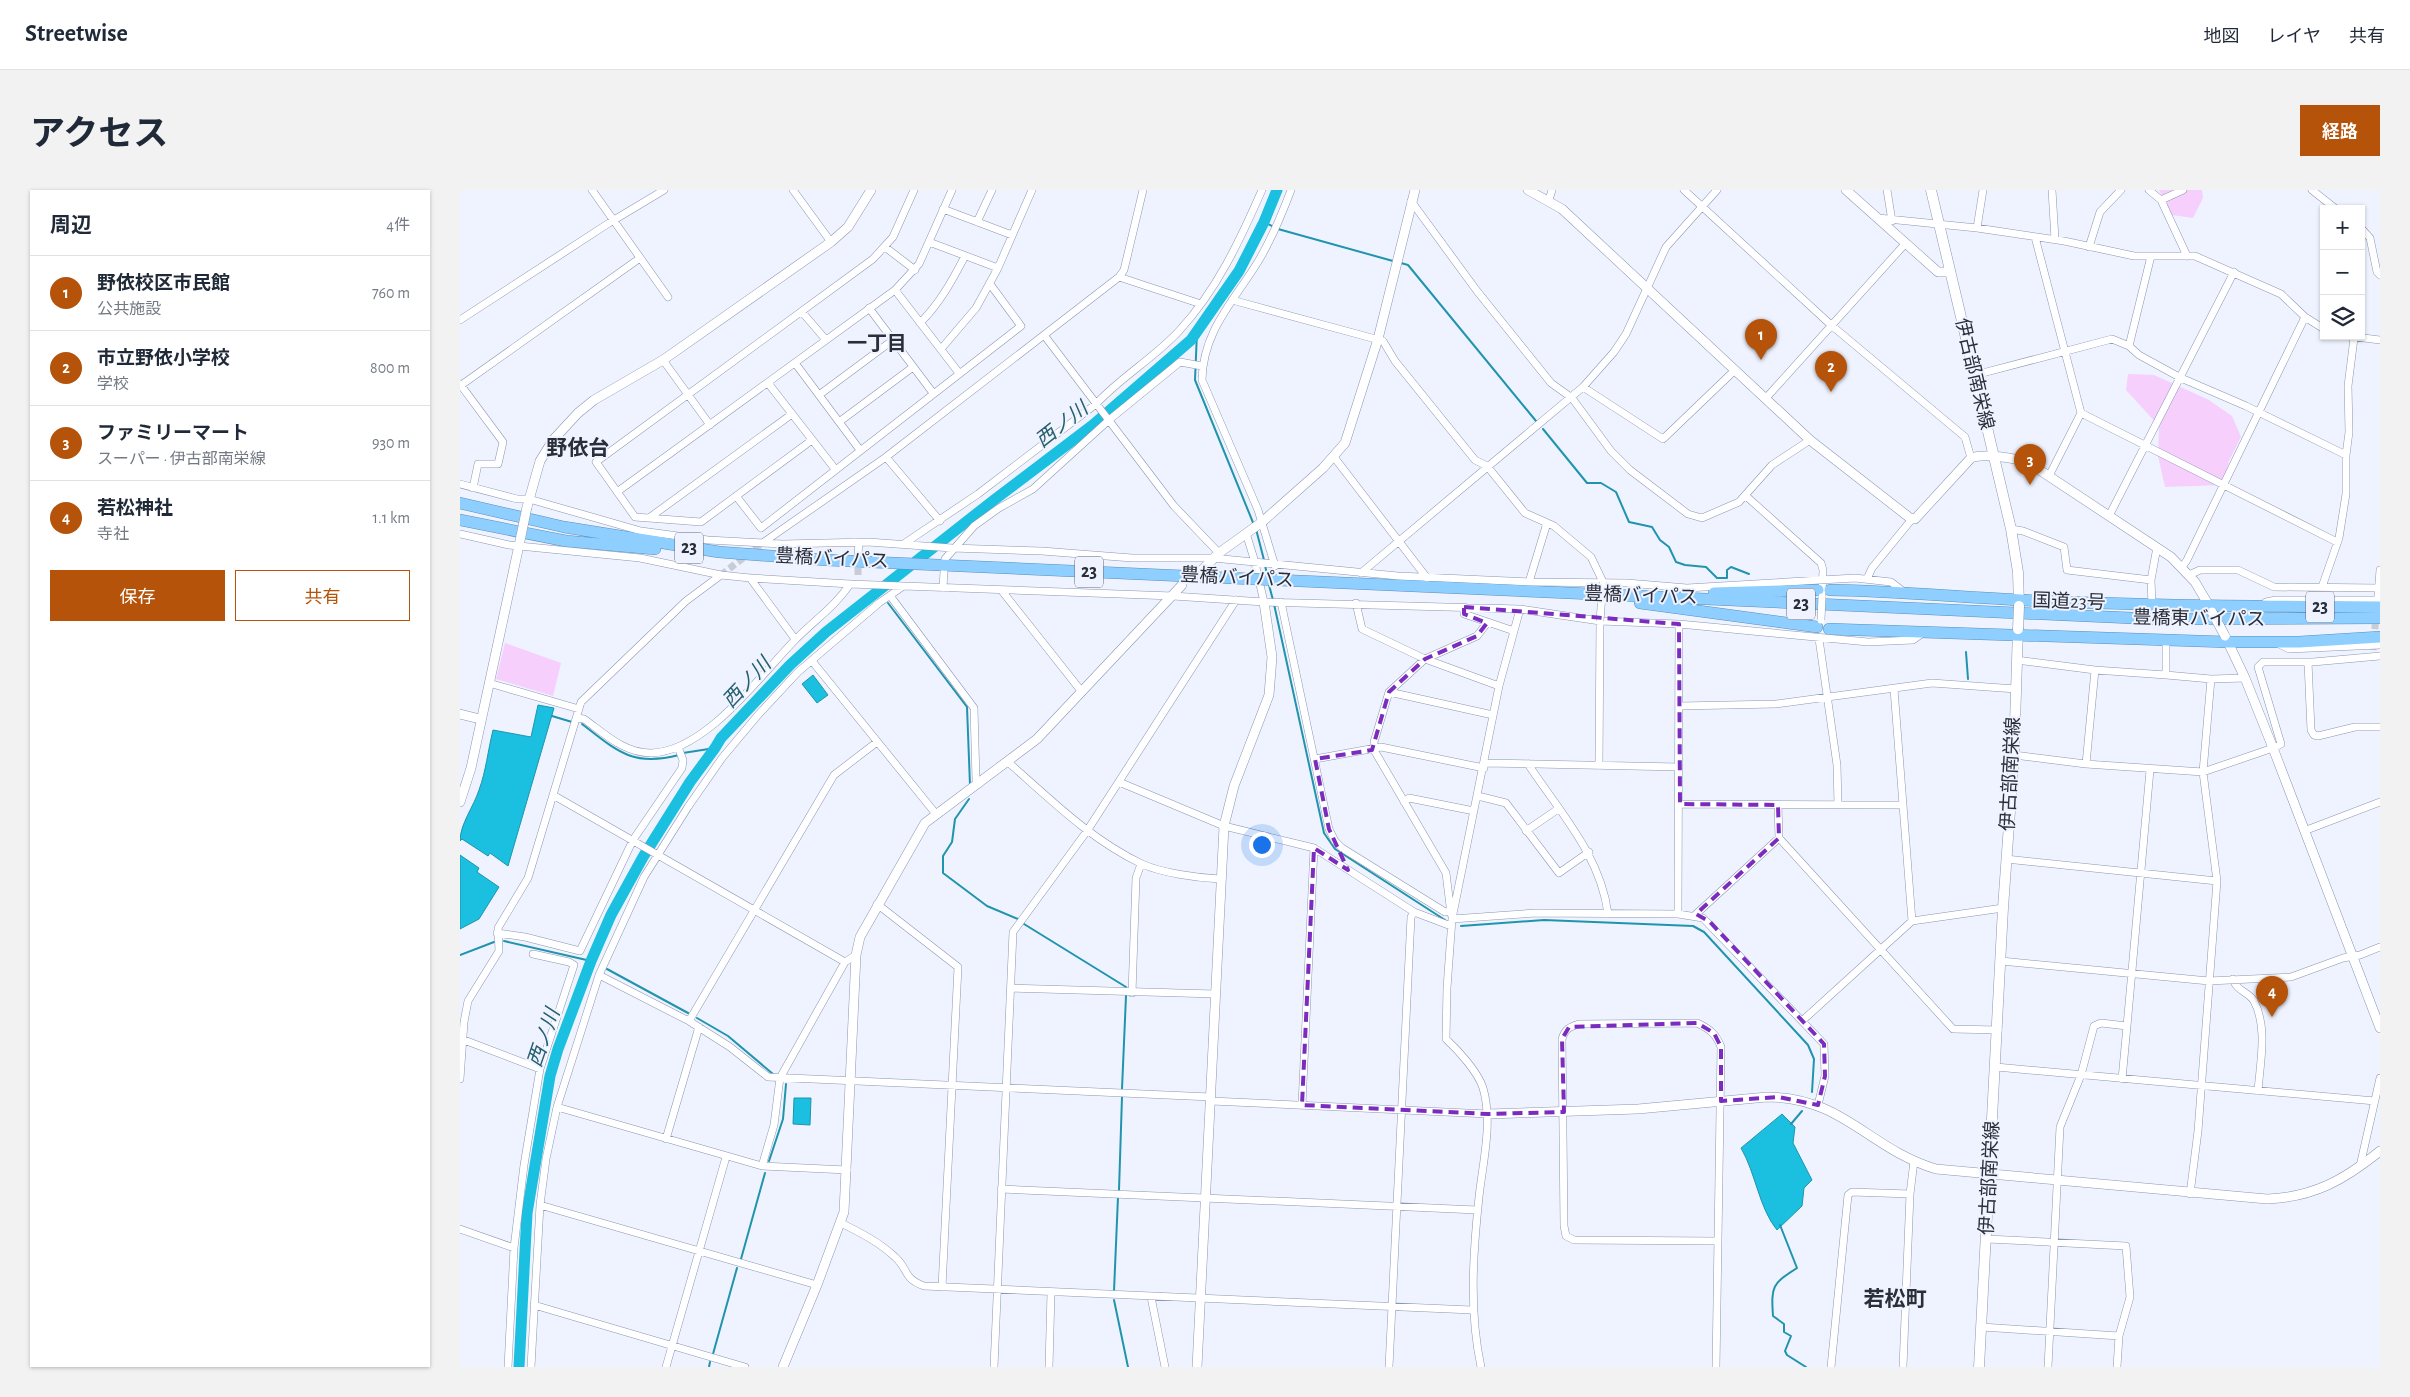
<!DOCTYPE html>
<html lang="ja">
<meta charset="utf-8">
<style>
body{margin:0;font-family:"Alegreya Sans","Noto Sans JP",sans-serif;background:#f2f2f3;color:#1f2937}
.controls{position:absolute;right:15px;top:15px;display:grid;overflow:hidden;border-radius:0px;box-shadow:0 1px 4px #0004}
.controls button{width:45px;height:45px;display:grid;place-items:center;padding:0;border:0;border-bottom:1px solid #e0e1e3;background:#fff;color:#1f2937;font:25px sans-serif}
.you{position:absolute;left:801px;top:654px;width:18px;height:18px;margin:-12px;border:4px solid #fff;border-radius:50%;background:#1a73e8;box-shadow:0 0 0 8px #1a73e833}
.badge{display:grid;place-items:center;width:32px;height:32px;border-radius:50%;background:#b45309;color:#fff;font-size:16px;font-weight:700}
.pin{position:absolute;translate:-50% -41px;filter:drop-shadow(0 1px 2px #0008)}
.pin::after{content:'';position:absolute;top:26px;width:18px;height:15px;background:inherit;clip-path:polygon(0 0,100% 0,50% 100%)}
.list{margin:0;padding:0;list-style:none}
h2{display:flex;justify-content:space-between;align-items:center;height:65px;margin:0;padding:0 20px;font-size:21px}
h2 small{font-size:16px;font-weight:400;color:#747a83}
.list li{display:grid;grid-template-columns:32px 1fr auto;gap:15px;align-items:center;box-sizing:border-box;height:75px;padding:0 20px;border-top:1px solid #e0e1e3}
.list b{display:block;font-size:19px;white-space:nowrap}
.list p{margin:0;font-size:16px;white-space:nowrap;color:#747a83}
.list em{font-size:16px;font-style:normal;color:#747a83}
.actions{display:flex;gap:10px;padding:15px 20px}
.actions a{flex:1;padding:11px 0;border:1px solid #b45309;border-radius:0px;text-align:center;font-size:18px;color:#b45309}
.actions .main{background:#b45309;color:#fff}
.icon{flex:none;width:28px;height:28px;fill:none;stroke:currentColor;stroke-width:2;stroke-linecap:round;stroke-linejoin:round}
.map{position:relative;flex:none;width:1920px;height:1177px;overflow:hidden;border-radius:0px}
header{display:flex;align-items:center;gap:30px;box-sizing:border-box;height:70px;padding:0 25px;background:#fff;border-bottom:1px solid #e0e1e3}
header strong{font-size:24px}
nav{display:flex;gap:28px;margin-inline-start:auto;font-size:18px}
.intro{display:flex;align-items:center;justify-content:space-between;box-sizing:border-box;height:120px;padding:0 30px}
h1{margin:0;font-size:35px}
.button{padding:12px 22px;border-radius:0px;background:#b45309;color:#fff;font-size:18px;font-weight:700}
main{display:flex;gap:30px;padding:0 30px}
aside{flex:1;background:#fff;border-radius:0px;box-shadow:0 1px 4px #0004}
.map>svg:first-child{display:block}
.green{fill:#f7cffd}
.water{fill:#1bbfdf;stroke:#2094ad}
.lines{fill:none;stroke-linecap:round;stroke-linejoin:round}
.stream{stroke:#2094ad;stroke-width:2}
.river{stroke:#1bbfdf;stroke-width:11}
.minor-tunnel{stroke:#c7ccd7;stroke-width:7;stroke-dasharray:7 3.5;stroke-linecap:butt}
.minor-casing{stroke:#8b96b2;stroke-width:8}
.tertiary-casing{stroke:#8b96b2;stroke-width:10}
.secondary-casing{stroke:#8b96b2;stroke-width:11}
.trunk-casing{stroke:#598fba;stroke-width:12}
.minor{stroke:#fff;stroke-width:7}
.tertiary{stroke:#fff;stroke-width:9}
.secondary{stroke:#fff;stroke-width:10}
.trunk{stroke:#8ecfff;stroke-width:11}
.minor-bridge-casing{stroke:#8b96b2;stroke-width:8;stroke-linecap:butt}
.tertiary-bridge-casing{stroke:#8b96b2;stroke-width:10;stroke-linecap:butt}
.secondary-bridge-casing{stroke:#8b96b2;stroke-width:11;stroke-linecap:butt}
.trunk-bridge-casing{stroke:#598fba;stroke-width:12;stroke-linecap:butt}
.minor-bridge{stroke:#fff;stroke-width:7}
.tertiary-bridge{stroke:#fff;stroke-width:9}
.secondary-bridge{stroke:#fff;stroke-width:10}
.trunk-bridge{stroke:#8ecfff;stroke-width:11}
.marked{fill:none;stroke:#7b2cbf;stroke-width:4;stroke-dasharray:10 6;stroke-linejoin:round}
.labels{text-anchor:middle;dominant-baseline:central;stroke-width:4;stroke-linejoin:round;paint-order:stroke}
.shield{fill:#eef3ff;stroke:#656974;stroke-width:1}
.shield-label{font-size:18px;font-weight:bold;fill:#2a2e39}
.street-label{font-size:19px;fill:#2a2e39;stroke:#eef3ff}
.neighbourhood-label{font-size:20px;font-weight:bold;fill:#2a2e39;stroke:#eef3ff}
.water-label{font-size:20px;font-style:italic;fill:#265f6d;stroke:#eef3ff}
.quarter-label{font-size:21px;font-weight:bold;fill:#2a2e39;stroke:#eef3ff}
</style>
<header>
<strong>Streetwise</strong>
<nav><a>地図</a><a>レイヤ</a><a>共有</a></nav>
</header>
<div class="intro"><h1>アクセス</h1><a class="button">経路</a></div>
<main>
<aside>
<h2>周辺<small>4件</small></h2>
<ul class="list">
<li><span class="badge">1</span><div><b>野依校区市民館</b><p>公共施設</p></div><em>760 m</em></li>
<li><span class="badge">2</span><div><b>市立野依小学校</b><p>学校</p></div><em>800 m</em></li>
<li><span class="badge">3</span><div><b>ファミリーマート</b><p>スーパー · 伊古部南栄線</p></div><em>930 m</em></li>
<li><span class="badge">4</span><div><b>若松神社</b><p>寺社</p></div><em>1.1 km</em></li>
</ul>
<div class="actions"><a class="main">保存</a><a>共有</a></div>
</aside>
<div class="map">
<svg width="1920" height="1177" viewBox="0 0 1920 1177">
<rect width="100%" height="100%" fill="#eef3ff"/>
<!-- green -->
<path class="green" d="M 1699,0 L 1742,0 L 1743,8 L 1733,28 L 1712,25 Z
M 1668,184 L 1694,185 L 1749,210 L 1772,226 L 1781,247 L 1769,271 L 1763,295 L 1705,297 L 1698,266 L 1699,236 L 1666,200 Z
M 45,453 L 101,473 L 93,506 L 36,489 Z"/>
<!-- water -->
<path class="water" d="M 353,485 L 368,505 L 357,513 L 342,494 Z
M 78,515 L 94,518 L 48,676 L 30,663 L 28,666 L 2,649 L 0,651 C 0,634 14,616 19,600 C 26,581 28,560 33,540 L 71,547 Z
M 0,665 L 19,678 L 17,682 L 39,697 L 19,729 L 0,739 Z
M 334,908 L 351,908 L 350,935 L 333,934 Z
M 1322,924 L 1335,937 L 1333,953 L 1352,990 L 1344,998 L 1342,1016 L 1317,1040 C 1299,1018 1296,984 1281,958 Z"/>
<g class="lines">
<!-- stream -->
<path class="stream" d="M 804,32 L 814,37
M 818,39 L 933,71
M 941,73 L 948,75 L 1076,231
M 737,142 L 735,190 L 794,335
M 1083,239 L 1127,293 L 1141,293 L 1156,302 L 1169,332 L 1192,337 L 1200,350 L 1209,357 L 1216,372 L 1225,375 L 1246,377 L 1257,388 L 1267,388 L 1267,380 L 1271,377 L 1289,384
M 796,339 L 804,370
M 805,375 L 807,385
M 809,395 L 813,410
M 428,413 L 507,517 L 510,595
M 814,414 L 864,643 L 875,659 L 985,730
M 1506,462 L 1508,489
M 92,526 L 112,532
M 122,534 C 157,561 172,577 219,565
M 223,563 L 255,558
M 509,609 L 495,629 L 492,652 L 483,666 L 483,683 L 527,716 L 558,729
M 564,734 L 666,797
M 1001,736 L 1084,730 L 1233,736 L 1244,742 L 1348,855 L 1354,869 L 1352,902
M 44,751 L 131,771
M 0,765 L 34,752
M 147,779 L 228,823
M 237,828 L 268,846 L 313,884
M 662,899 L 666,806
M 1331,934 L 1342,921
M 309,971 L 323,929 L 326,894
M 659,1000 L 662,907
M 1320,1035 L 1337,1078 C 1312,1094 1311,1096 1313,1126 L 1324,1134 L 1324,1142 L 1331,1146 L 1325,1161 L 1327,1165 L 1346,1177
M 281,1069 L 305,983
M 654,1101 L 658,1007
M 654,1110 L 668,1177
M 253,1164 L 277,1078
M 249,1177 L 250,1172"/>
<!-- river -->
<path class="river" d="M 59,1177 L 67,1023 L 90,886 L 98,859 L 131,771 L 151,725 L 183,667 L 230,592 L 255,558 L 261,548 L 330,475 L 366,442 L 534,310 L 633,235 L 731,150 L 779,81 L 804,32 L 817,0"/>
<!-- minor-tunnel -->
<path class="minor-tunnel" d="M 261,385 L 304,352
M 398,385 L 398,368
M 1913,460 L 1916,425"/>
<defs>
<path id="minor" d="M 132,0 L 208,107
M 333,0 L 371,52
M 1224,0 L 1371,135 L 1505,247 L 1511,268
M 1427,0 L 1432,31
M 1592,0 L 1595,49
M 1689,0 L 1701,10 L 1727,66
M 1852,0 L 1876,19
M 1089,10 L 1092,0
M 1701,10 L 1723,0
M 951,11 L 1017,101 L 1091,193 L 1112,208 L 1151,261 L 1170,280 L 1228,324 L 1242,328 L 1279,312 L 1312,275 L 1350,250
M 483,19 L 552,45
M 1418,28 L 1517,38 L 1604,51 L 1674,66 L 1735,66 L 1821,104 L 1845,127 L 1864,139
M 517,32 L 532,0
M 1517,38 L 1523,0
M 1901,38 L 1910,48 L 1917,82 L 1920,85
M 1575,47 L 1621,223 L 1589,286
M 469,52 L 538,78
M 425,57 L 455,80
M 1629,57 L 1640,22 L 1661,0
M 659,87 L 741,114
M 435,100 L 499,183
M 772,110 L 923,151 L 935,171 L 1015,270 L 1027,276 L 1065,323 L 1094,336 L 1131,367 L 1143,392
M 409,118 L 473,203
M 342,122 L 366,150
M 0,130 L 149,33 L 204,0
M 460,133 C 480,113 492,91 505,66
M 584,145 L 714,316 L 759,363
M 1888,146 L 1920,150
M 1669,156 L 1691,66
M 481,159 L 516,118 L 538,78 L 572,0
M 203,170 L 250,235
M 335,173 L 400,260
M 1515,185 L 1652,149 L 1669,156 L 1679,165 L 1721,188 L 1786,216 L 1886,265
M 308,193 L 375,279
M 0,194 L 43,252 L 38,274 L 18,274 L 13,298
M 0,196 L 180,68
M 1123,197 L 1203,249 L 1275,180
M 359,205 L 433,150
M 1306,208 L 1445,54
M 1621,223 L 1877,352
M 379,232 L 453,177
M 352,250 L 241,332 L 175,327 L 136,272 L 413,69 L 433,47 L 454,0
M 426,267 L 480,331
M 874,267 L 967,388
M 0,294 L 57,309 L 69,309 L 181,341 L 248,350 L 323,354 L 408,352 L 492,358 L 582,361 L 672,368 L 753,368 L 938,386 L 1069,392 L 1167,393 L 1227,398 L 1395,388 L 1431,392 L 1444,402
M 157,302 L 435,100 L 459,74 L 492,0
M 276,306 L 301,338 L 561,136 L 530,94
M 1286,306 L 1361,373 L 1363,380 L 1362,404
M 1649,326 L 1774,82
M 189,328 L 332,224
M 1551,339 L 1563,341 L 1604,357 L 1607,380 L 1691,390
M 786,343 L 794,369 L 804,412
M 0,344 L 49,355 L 180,368 L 261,385 L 290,388 L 390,394 L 713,406 L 804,412 L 1060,419 L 1140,431 L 1219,434 L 1408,452 L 1453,450 L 1463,443
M 304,352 L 426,267 L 659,87 L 664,80 L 683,0
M 445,353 L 518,304 L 636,214 C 661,187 694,168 719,141 C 757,100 780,50 802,0
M 398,365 L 399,352
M 485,369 L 514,336 L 539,318 L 573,299 L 649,230 L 720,172 L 742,176
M 815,376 L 798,320 L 742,190 C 743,140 775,110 799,70 C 812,48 822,24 831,0
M 1722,377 L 1727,370 L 1845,127
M 901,383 L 1123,197 L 1154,162 L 1166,144 L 1206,57 L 1257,0
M 1729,385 L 1740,380 L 1778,380 L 1814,397 L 1920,398
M 290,388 L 335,449
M 1407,389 L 1412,378 L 1452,329
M 1069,392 L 1087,333
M 1862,397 L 1879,348 L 1886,304 L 1886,265 L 1889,242 L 1888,196 L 1894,148
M 483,398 L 484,381
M 542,401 L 622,502
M 1918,405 L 1920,380
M 431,407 L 514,518 L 516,590 L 519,594
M 821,412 L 869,639 L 875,651 L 882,658 L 985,722 L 990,721
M 1806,412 L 1816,410 L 1920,410
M 896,413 L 902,439 L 965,469 L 1039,496
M 1692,414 L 1691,390 L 1697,357
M 1004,417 L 1004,424 L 1054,441
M 1359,449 L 1377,575 L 1378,615
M 1819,454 L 1829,459 L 1920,455
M 1556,470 L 1635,480 L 1706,485 L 1706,451
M 352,471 L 476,624
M 1848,472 L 1851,540 L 1854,545 L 1858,546 L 1895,537 L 1920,537
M 1706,485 L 1751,489 L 1785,488
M 29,493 L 119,519
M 1434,499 L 1452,731
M 929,502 L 1033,525
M 1220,516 L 1316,514 L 1472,493 L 1556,499
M 117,528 L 124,529 C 145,544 164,563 191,563 C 245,562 299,487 334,451 C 353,431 375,417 390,394
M 1554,565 L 1626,574 L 1743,582 L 1813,558 L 1821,554 L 1798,477 L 1803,472 L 1853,472 L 1920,466
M 855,569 L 921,557 L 1024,578
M 548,572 C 590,609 631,650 682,674 C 702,683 738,688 760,689
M 1025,573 L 1219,577
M 1068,574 C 1099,621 1141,666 1148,724
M 1626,574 L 1635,480
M 1139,576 L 1140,431
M 659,592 L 764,636 L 854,658 L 954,722 L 991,736
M 93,605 L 385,772 L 396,765
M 1018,606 L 1046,613 L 1099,683 L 1129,662
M 944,612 L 949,608 L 1014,621
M 1220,614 L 1443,615
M 1318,615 L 1319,648 L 1493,839 L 1538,840
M 1066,641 L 1098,619
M 1844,641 L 1920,612
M 1546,669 L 1757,691 L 1743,582 L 1751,489
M 417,714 L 498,777 L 482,1097
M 991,724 L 986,683 L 914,560 L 914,552 L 929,502 L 965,469 L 1017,446 L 1027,433
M 1218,724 L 1219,434
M 1235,725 L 1319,648
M 992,729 L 1076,723 L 1218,724 L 1243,728 L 1364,854 L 1365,886 L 1358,915
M 37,743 L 65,747 L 120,761 L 173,650 L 222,578 L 223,570 L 218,557
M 1541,771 L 1749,791 L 1831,787 L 1883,768 L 1900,765 L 1920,757
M 139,785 L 229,831 L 270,857 L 308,887 L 751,907
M 1773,789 C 1776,801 1789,802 1794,811 C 1808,838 1800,873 1798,901
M 551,798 L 755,804
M 672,803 L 676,688 L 681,674
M 229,831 L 374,585 L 417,552
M 1342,831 L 1452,731 L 1543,718
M 4,850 L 80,879
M 1536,877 L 1915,911
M 0,889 L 4,832 L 8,811 L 39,761 L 38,738 L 68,688 L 121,512 L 226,411 L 261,385
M 1662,889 L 1667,836
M 751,911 L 1028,924
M 842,915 L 854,658
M 97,917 L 302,976 L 387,980
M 206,949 L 239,837
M 302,976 L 314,935 L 320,888 L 385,772
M 1900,976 L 1920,888
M 541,999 L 1017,1020
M 1730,1004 L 1738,941 L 1757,691
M 80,1015 L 357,1095
M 381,1033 C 401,1043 419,1052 435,1067 C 449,1079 442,1088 464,1096 L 1012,1120
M 0,1039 L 54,1058
M 1527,1049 L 1666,1056 L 1670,1107 L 1659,1146 L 1657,1177
M 691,1107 L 705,1177
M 74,1115 L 285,1177
M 1522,1137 L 1659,1146
M 48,1177 L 54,1058 L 64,975 L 80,879 L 114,775 L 109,772 L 73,764
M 71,1177 L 80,1015 L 86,969 L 97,917 L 139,785 L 184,687 L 228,617 L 262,568 L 298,525 L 338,482 L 419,413 L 442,397
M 206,1177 L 266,967
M 534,1177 L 553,742 L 627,641 L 776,410
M 589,1177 L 591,1102
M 929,1177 L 951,727 L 954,722
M 1021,1177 C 1009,1121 1013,1063 1019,1007 C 1023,971 1033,932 1023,898 C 1018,882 998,860 986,849 L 987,798 L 992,729 L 1039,496 L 1060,419
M 1256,1177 L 1261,857 C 1256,844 1250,839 1237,833 L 1119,834 C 1109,837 1105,839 1102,849 L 1104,1036 L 1106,1046 L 1114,1050 L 1257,1051
M 1371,1177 L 1388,1005 L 1392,1002 L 1450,1004
M 1443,1177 L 1450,1004 L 1454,971
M 1588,1177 L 1600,937 L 1621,885 L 1634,836 L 1641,833 L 1667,836 L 1690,580"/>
<path id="tertiary" d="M 1068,0 L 1102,19 L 1350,250 L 1450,328 L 1455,329 L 1511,268 C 1523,263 1556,268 1569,273 L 1711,367 L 1735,392 L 1751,419
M 1386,0 L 1478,82 L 1490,82
M 67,317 L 80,271 L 93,250 L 118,223 L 134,210 L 203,170 L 371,52 L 388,37 L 411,0
M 742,380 L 759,363 L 802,332 L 863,278 L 885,253 L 918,149 L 955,0
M 1766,448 L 1785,488 L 1813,558 L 1920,838
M 0,524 L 20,529
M 0,612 L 11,578 L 61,346
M 1028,924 L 1178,919 L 1307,907 C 1383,907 1409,959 1476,979 L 1807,1009 C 1854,1007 1884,990 1920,961
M 323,1177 L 357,1095 L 384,1022 L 396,765 L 400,747 L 465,633 L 577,549 L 722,395
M 737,1177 L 764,636 L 774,596 L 809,505 L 812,467 L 804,412"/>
<path id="secondary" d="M 1471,0 L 1551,339 L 1558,382 L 1559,416
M 1519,1177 L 1543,718 L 1554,565 L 1558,439"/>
<path id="trunk" d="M 0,313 L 104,337 L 259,362 L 366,370 L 793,389
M 0,330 L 106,351 L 195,359
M 817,390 L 1694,429 L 1920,428
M 1370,400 C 1434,401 1497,407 1560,410 C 1680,416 1800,416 1920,417
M 1254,403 L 1358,400
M 1180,413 L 1357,437
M 1369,439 L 1768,452 L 1839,452 L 1920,447"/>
</defs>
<!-- minor casing -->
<use href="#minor" class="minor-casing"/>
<!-- tertiary casing -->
<use href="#tertiary" class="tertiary-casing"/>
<!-- secondary casing -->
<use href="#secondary" class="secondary-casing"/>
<!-- trunk casing -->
<use href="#trunk" class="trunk-casing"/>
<!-- minor -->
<use href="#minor" class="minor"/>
<!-- tertiary -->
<use href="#tertiary" class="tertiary"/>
<!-- secondary -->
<use href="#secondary" class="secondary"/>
<!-- trunk -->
<use href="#trunk" class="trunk"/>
<defs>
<path id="minor-bridge" d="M 1361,430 L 1362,407
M 1140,431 L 1143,392"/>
<path id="tertiary-bridge" d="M 61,346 L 67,317
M 1752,422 L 1765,446"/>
<path id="secondary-bridge" d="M 1558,439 L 1559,416"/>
<path id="trunk-bridge" d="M 793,389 L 817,390"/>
</defs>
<!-- minor-bridge casing -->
<use href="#minor-bridge" class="minor-bridge-casing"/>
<!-- tertiary-bridge casing -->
<use href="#tertiary-bridge" class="tertiary-bridge-casing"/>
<!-- secondary-bridge casing -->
<use href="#secondary-bridge" class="secondary-bridge-casing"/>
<!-- trunk-bridge casing -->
<use href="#trunk-bridge" class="trunk-bridge-casing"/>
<!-- minor-bridge -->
<use href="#minor-bridge" class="minor-bridge"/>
<!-- tertiary-bridge -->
<use href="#tertiary-bridge" class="tertiary-bridge"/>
<!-- secondary-bridge -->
<use href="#secondary-bridge" class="secondary-bridge"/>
<!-- trunk-bridge -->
<use href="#trunk-bridge" class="trunk-bridge"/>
</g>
<!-- marked area -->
<path class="marked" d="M 1004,417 L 1219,434 L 1220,614 L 1318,615 L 1319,648 L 1236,724 L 1250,732 L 1364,854 L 1365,886 L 1358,915 L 1318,907 L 1261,911 L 1261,857 L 1254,843 L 1237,833 L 1109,837 L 1102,849 L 1104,922 L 1028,924 L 842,915 L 854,658 L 888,680 L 869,639 L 855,569 L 912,560 L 929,502 L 965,469 L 1017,446 L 1027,433 L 1004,424 Z"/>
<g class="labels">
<!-- shield labels -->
<g class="shield">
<rect x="215" y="342.5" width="28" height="31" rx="4"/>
<rect x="615" y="366.5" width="28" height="31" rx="4"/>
<rect x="1327" y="398.5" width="28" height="31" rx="4"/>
<rect x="1846" y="401.5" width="28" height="31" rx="4"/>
</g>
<g class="shield-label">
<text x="229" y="358">23</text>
<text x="629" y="382">23</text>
<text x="1341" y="414">23</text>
<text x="1860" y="417">23</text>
</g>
<!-- street labels -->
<g class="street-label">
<text transform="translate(1514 184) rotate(77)">伊古部南栄線</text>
<text transform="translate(372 369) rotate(3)">豊橋バイパス</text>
<text transform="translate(777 388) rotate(3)">豊橋バイパス</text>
<text transform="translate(1181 406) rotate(2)">豊橋バイパス</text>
<text transform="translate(1609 412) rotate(2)">国道23号</text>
<text transform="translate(1739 429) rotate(1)">豊橋東バイパス</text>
<text transform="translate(1551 584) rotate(-87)">伊古部南栄線</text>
<text transform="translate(1530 988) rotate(-87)">伊古部南栄線</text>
</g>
<!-- neighbourhood labels -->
<g class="neighbourhood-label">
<text x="417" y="154">一丁目</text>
</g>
<!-- water labels -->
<g class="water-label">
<text transform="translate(602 235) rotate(-38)">西ノ川</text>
<text transform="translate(287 493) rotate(-47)">西ノ川</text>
<text transform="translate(84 848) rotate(-71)">西ノ川</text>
</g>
<!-- quarter labels -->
<g class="quarter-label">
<text x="118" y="258">野依台</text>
<text x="1435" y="1109">若松町</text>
</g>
</g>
</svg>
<div class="controls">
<button>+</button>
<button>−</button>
<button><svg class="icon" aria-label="layers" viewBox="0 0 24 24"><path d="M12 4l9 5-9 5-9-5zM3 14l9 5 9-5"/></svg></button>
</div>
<div class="you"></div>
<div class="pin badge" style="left:1301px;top:170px">1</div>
<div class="pin badge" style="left:1371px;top:202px">2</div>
<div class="pin badge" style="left:1570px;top:295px">3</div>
<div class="pin badge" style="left:1812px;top:827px">4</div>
</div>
</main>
